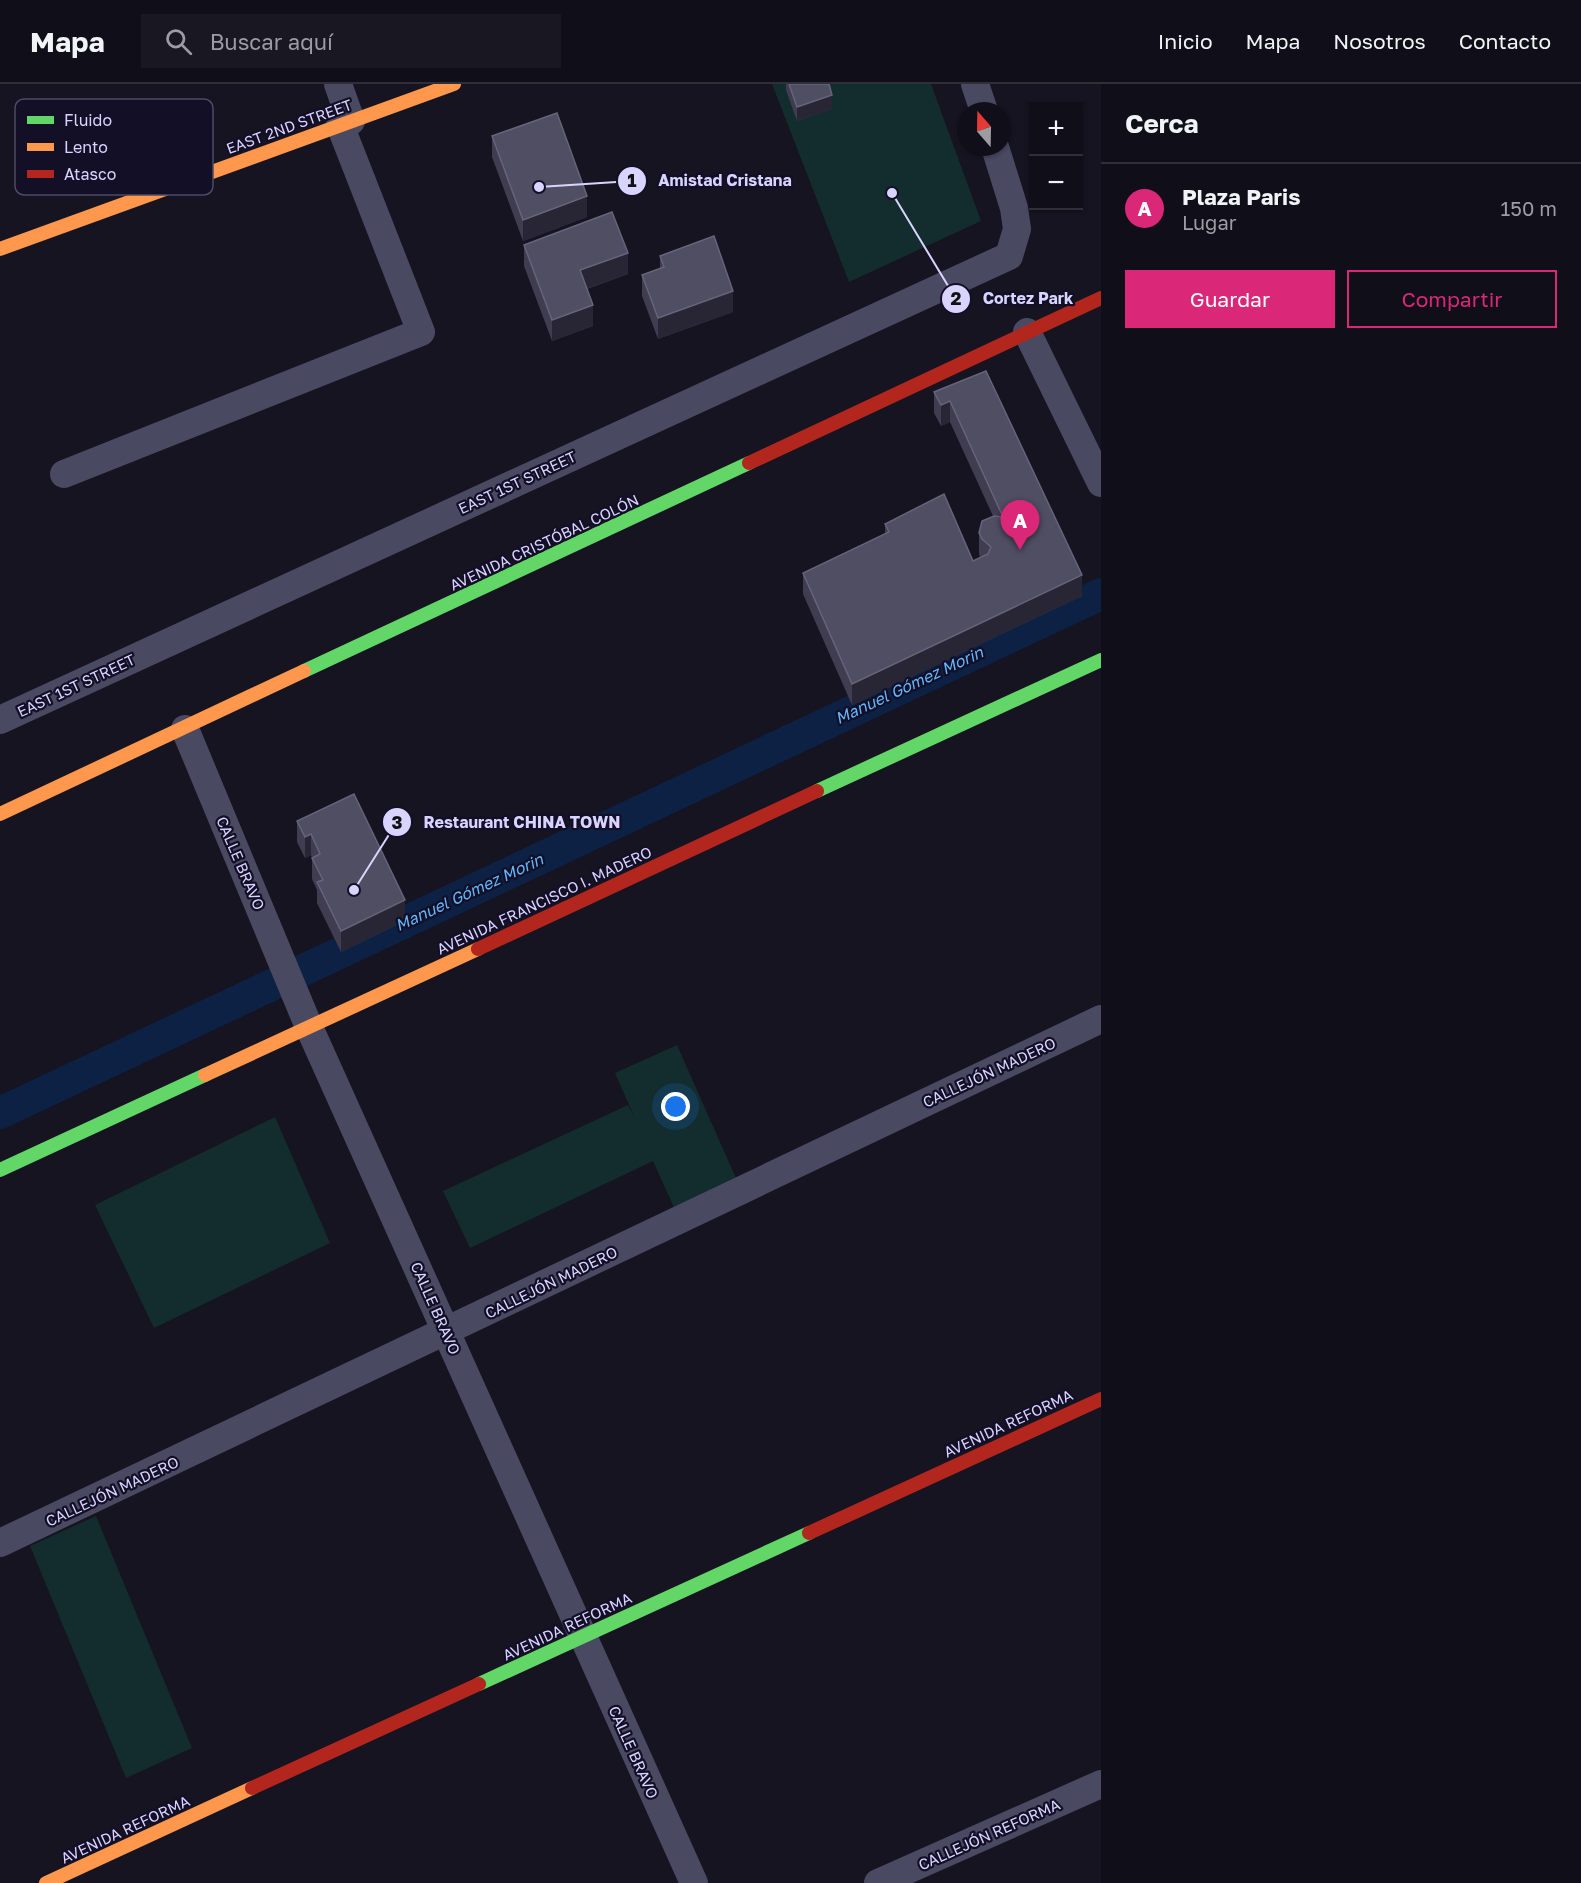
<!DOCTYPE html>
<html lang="es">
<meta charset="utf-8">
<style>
body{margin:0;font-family:"Golos Text",sans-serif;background:#191822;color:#f1f3f6}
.controls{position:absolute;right:18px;top:18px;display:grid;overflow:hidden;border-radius:0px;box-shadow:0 2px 4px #0004}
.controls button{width:54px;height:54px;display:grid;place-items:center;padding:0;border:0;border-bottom:2px solid #302f38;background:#100f19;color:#f1f3f6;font:30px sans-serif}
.compass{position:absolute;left:957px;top:18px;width:54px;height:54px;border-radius:50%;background:#100f19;box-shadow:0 2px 4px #0004;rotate:340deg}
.you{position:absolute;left:676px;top:1023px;width:21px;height:21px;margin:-15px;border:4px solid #fff;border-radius:50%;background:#1a73e8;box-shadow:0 0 0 9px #1a73e833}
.badge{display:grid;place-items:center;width:39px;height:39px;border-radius:50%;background:#db2777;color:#fff;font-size:20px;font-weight:700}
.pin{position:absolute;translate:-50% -50px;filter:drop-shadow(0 2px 3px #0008)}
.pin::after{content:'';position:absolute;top:32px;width:21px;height:18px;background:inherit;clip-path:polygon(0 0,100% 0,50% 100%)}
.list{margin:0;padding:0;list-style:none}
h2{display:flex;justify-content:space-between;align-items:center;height:78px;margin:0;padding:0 24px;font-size:26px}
h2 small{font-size:20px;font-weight:400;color:#9c9ca2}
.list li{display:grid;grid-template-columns:39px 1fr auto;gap:18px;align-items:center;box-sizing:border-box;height:90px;padding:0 24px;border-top:2px solid #302f38}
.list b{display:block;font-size:22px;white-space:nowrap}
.list p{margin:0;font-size:20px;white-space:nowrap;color:#9c9ca2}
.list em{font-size:20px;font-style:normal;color:#9c9ca2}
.actions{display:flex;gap:12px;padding:18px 24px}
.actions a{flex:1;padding:14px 0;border:2px solid #db2777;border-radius:0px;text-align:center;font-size:21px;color:#db2777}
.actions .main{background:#db2777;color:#fff}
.icon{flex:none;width:33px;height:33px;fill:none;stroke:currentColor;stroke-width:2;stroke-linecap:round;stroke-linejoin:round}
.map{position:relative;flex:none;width:1101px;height:1799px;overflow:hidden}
header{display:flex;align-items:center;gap:36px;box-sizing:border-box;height:84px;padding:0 30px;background:#100f19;border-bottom:2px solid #302f38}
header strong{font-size:28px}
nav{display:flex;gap:33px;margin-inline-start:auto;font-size:21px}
.search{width:420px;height:54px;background:#191822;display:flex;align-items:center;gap:15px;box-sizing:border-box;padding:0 21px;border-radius:0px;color:#9c9ca2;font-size:22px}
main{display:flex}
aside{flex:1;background:#100f19}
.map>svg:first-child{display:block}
.green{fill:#132c2d}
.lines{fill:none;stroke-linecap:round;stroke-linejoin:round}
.canal{stroke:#0d2144;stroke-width:32}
.street{stroke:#4a4962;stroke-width:28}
.fast{stroke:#63d668;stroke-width:14}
.slow{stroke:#ff974d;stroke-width:14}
.jam{stroke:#b3261e;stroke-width:14}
.wall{fill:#403d50}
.shaded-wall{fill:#282635}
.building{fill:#504e63;stroke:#66637b;stroke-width:1.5}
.labels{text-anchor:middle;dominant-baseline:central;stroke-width:4.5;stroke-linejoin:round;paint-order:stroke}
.street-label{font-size:15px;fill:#d9d4ff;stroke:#130f26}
.water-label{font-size:16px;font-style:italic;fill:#62b6ff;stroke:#130f26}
.key{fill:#130f26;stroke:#4e4a67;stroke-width:1.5}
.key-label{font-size:16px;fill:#d9d4ff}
.leader{fill:none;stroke:#d9d4ff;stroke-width:2}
.callout-dot{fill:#d9d4ff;stroke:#130f26;stroke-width:2}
.mark-label{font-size:18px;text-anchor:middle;font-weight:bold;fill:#111}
.callout-label{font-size:16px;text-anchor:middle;font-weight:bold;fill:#d9d4ff;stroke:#130f26;stroke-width:4.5;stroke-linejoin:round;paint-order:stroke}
</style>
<header>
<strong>Mapa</strong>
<div class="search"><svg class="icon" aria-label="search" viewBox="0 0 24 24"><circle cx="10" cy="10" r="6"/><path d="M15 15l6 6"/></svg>Buscar aquí</div>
<nav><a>Inicio</a><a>Mapa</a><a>Nosotros</a><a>Contacto</a></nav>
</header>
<main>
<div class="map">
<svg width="1101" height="1799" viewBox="0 0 1101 1799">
<rect width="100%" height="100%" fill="#161421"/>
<!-- green -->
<path class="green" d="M 772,0 L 931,0 L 981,137 L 849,198 Z
M 677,961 L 739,1101 L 677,1130 L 653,1077 L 470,1164 L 443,1107 L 628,1021 L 634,1032 L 615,989 Z
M 275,1033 L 330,1159 L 154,1244 L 95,1121 Z
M 96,1432 L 192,1664 L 126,1694 L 30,1462 Z"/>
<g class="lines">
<!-- canal -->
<path class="canal" d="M 0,1029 L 1101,510"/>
<!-- street -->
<path class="street" d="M 338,0 L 351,37
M 975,0 L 984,27
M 1027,248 L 1101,399
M 64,390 L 421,248 L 340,41
M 0,636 L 1009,172 L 1017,145 L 1014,124 L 995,63
M 185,645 L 309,943 L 694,1799
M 0,1459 L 1101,935
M 878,1799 L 1101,1700"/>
<!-- fast -->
<path class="fast" d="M 304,587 L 749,379
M 817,707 L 1101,576
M 0,1086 L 205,991
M 479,1600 L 809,1449"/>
<!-- slow -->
<path class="slow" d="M 0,165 L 454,0
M 0,730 L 304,587
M 205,991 L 478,865
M 46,1799 L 252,1704"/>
<!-- jam -->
<path class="jam" d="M 749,379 L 1101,214
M 478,865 L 817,707
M 809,1449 L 1101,1315
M 252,1704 L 479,1600"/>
</g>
<!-- wall -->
<path class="wall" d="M 786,0 L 829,0 L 832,25 L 797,37 L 786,6 Z
M 492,52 L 587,133 L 523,157 L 492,73 Z
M 524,161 L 628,190 L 587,205 L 593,242 L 552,257 L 524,182 Z
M 660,172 L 733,228 L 658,255 L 642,212 L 642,191 L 660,185 Z
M 986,287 L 1082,512 L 852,621 L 803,510 L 803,489 L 885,450 L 885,440 L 973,477 L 980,473 L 979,470 L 979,449 L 993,432 L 950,338 L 941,342 L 934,329 L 934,308 Z
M 297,737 L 405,837 L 341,868 L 317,819 L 317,806 L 312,795 L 312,774 L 311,771 L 305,774 L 297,758 Z"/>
<!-- shaded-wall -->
<path class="shaded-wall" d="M 832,11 L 832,25 L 797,37 L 797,23 Z
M 587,112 L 587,133 L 523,157 L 523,136 Z
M 628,169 L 628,190 L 580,207 L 580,186 Z
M 733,207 L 733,228 L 658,255 L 658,234 Z
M 593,221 L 593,242 L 552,257 L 552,236 Z
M 950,317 L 950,338 L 941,342 L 941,321 Z
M 1082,491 L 1082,512 L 852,621 L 852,600 Z
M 311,750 L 311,771 L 305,774 L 305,753 Z
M 405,816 L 405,837 L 341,868 L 341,847 Z"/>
<!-- building -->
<path class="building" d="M 789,0 L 829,0 L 832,11 L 797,23 Z
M 557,29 L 587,112 L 523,136 L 492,52 Z
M 612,128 L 628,169 L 580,186 L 593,221 L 552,236 L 524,161 Z
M 714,152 L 733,207 L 658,234 L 642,191 L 664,183 L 660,172 Z
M 986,287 L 1082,491 L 852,600 L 803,489 L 889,448 L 885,440 L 944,410 L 973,477 L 988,470 L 991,463 L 982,455 L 979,449 L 982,437 L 994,432 L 1003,433 L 950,317 L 941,321 L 934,308 Z
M 354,710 L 405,816 L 341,847 L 317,798 L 323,796 L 312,774 L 320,770 L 311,750 L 305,753 L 297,737 Z"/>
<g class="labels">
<!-- street labels -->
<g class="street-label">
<text transform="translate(289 42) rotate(-20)">EAST 2ND STREET</text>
<text transform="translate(517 398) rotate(-25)">EAST 1ST STREET</text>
<text transform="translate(544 458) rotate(-25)">AVENIDA CRISTÓBAL COLÓN</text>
<text transform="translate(76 601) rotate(-25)">EAST 1ST STREET</text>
<text transform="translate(241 779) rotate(67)">CALLE BRAVO</text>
<text transform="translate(544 816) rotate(-25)">AVENIDA FRANCISCO I. MADERO</text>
<text transform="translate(989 988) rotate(-25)">CALLEJÓN MADERO</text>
<text transform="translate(551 1198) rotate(-26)">CALLEJÓN MADERO</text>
<text transform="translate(436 1224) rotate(66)">CALLE BRAVO</text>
<text transform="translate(1008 1339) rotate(-25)">AVENIDA REFORMA</text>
<text transform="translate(112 1407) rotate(-25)">CALLEJÓN MADERO</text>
<text transform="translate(567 1542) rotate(-25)">AVENIDA REFORMA</text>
<text transform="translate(634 1668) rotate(66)">CALLE BRAVO</text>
<text transform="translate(125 1745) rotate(-25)">AVENIDA REFORMA</text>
<text transform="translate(989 1750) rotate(-24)">CALLEJÓN REFORMA</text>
</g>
<!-- water labels -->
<g class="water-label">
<text transform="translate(909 601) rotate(-25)">Manuel Gómez Morin</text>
<text transform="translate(469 808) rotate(-25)">Manuel Gómez Morin</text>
</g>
</g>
<!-- legend -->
<rect x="15" y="15" width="198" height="96" rx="9" class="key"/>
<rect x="27" y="32" width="27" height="8" fill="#63d668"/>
<rect x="27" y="59" width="27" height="8" fill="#ff974d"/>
<rect x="27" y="86" width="27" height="8" fill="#b3261e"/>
<g class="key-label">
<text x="64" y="42">Fluido</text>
<text x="64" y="69">Lento</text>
<text x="64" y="96">Atasco</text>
</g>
<!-- callouts -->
<path class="leader" d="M539 103L632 97M892 109L956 215M354 806L397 738"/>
<g class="callout-dot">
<circle cx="539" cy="103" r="6"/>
<circle cx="892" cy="109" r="6"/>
<circle cx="354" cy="806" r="6"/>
<circle cx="632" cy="97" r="15"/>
<circle cx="956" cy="215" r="15"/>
<circle cx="397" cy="738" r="15"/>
</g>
<g class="mark-label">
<text x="632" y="103">1</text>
<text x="956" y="221">2</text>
<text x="397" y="745">3</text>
</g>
<g class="callout-label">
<text x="725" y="102">Amistad Cristana</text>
<text x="1028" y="220">Cortez Park</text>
<text x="522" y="744">Restaurant CHINA TOWN</text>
</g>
</svg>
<div class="controls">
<button>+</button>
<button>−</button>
</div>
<svg class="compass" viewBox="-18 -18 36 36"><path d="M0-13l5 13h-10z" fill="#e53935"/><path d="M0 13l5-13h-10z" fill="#9c9ca2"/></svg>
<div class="you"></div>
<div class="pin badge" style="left:1020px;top:466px">A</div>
</div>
<aside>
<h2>Cerca<small></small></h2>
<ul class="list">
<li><span class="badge">A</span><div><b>Plaza Paris</b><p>Lugar</p></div><em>150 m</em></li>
</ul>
<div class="actions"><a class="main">Guardar</a><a>Compartir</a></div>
</aside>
</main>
